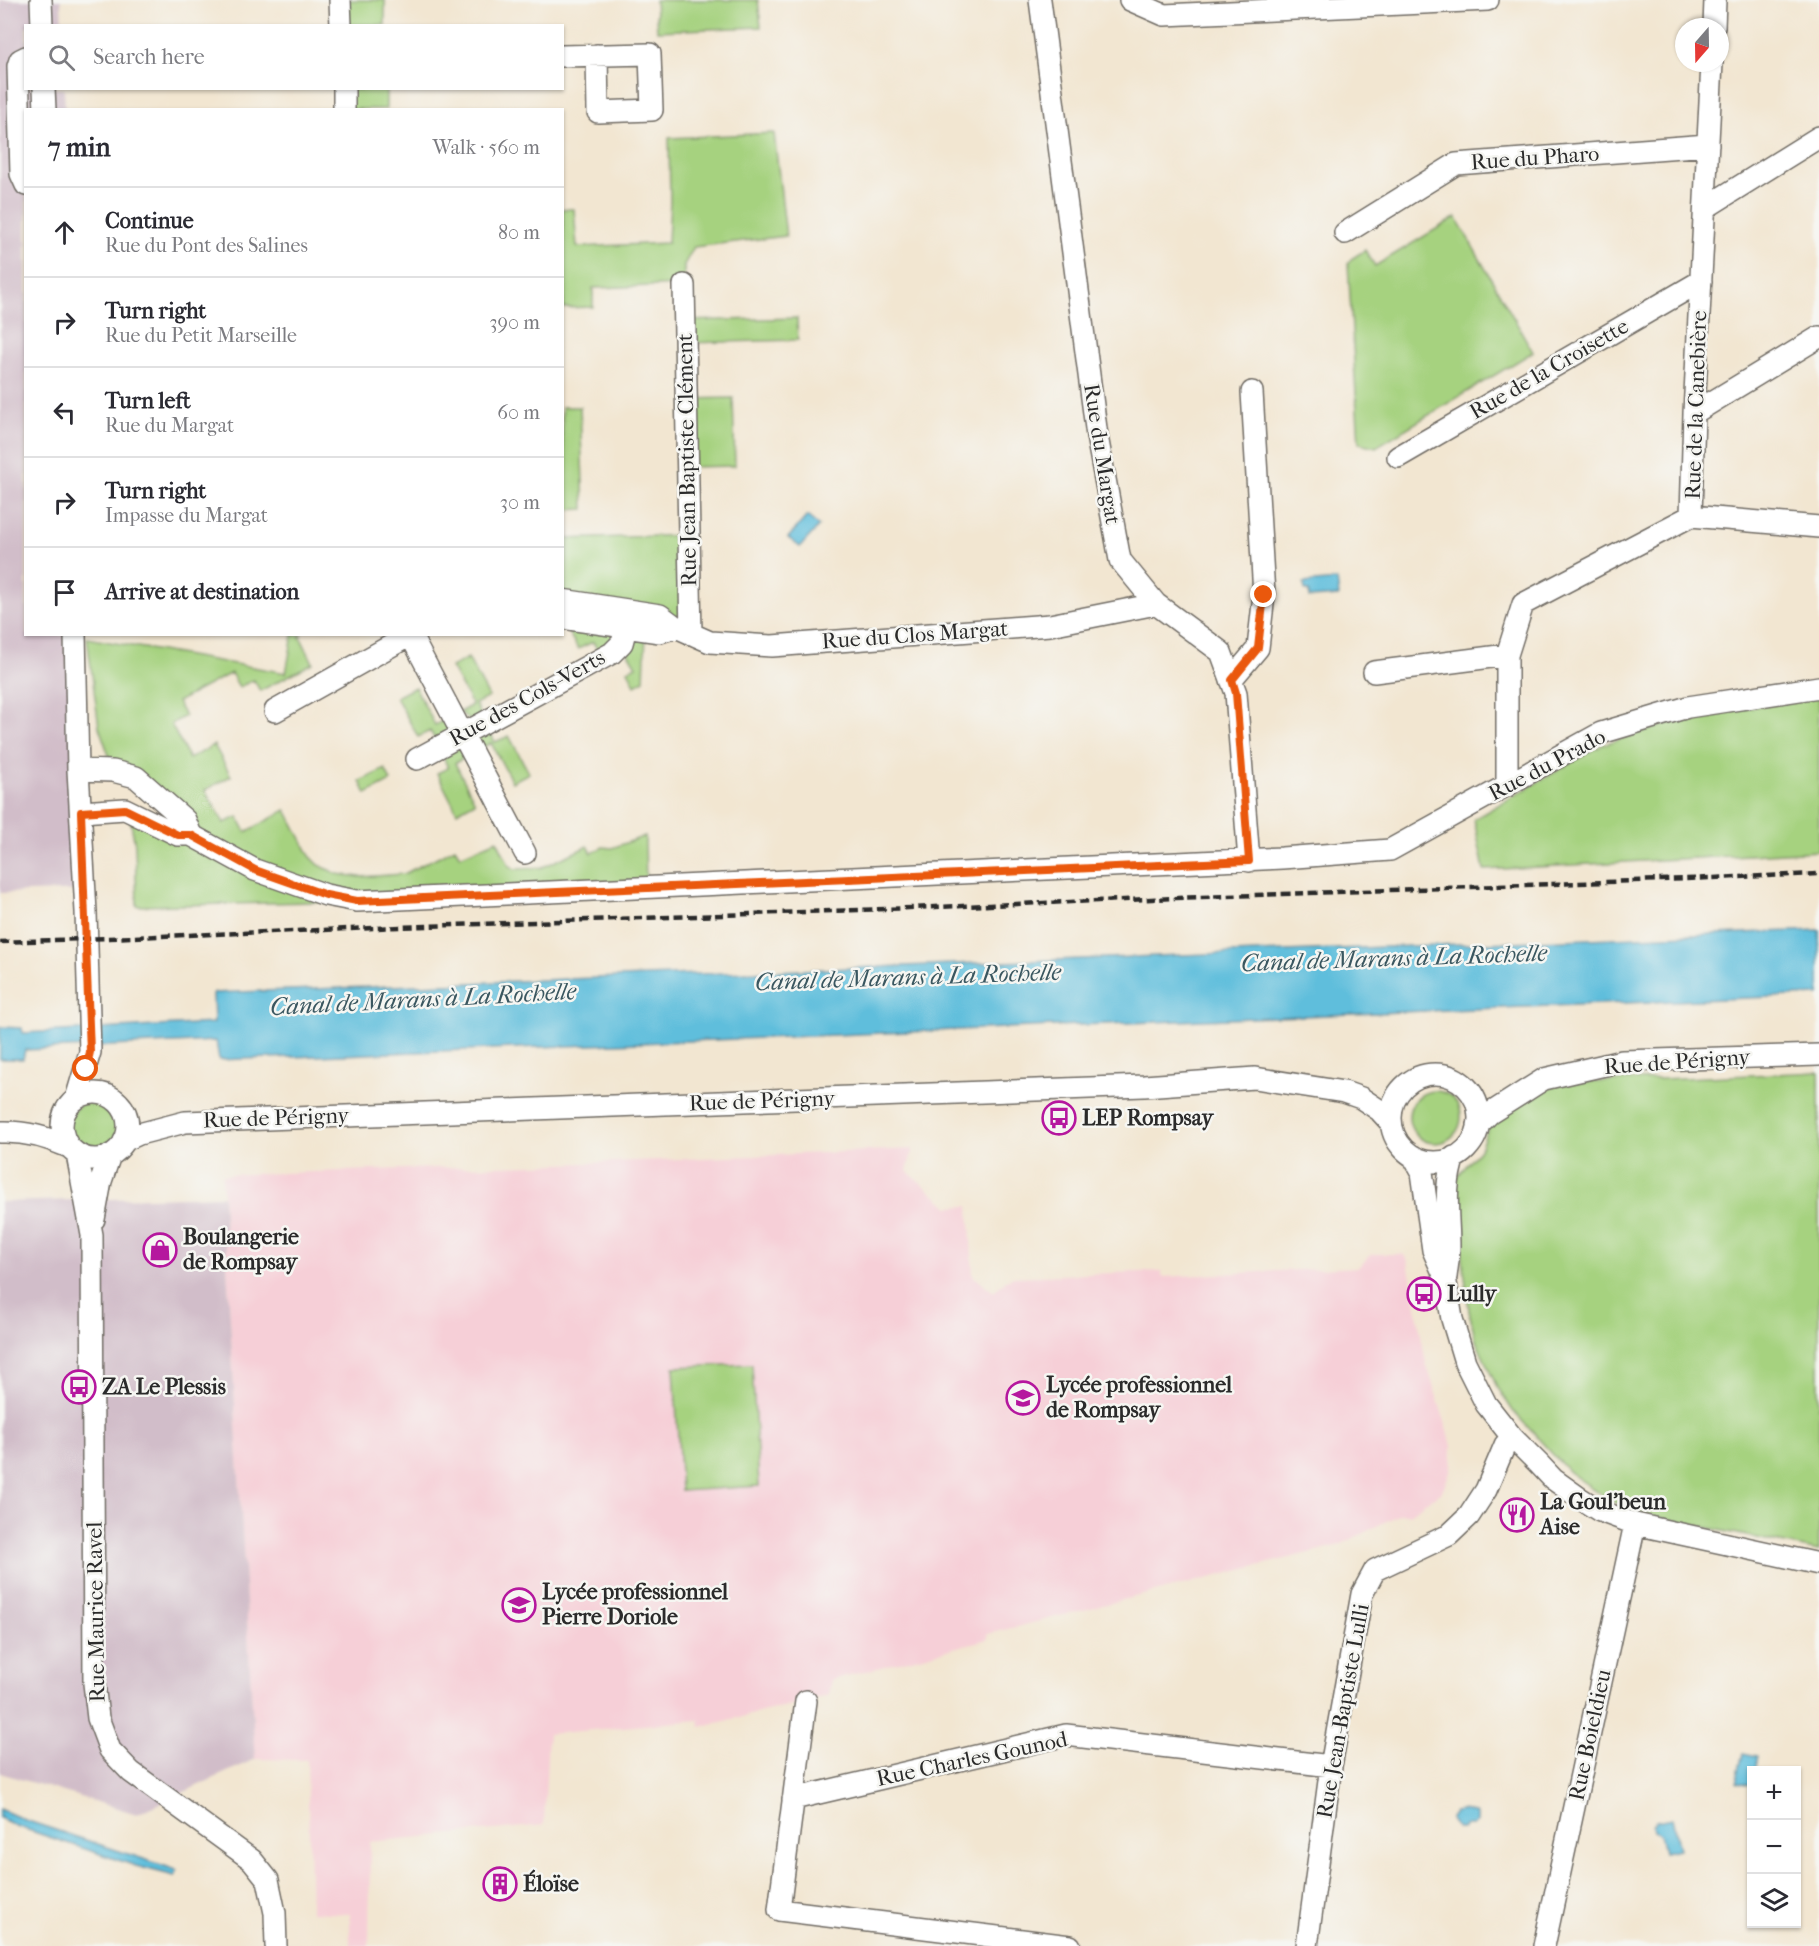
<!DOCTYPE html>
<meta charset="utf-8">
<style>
body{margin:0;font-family:"IM FELL French Canon",serif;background:#f2f2f3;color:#2b2b33}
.controls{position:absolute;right:18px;bottom:18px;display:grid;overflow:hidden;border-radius:0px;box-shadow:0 2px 4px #0004}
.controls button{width:54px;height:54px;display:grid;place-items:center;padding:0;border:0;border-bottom:2px solid #e1e1e2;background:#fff;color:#2b2b33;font:30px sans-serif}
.compass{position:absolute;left:1675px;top:18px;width:54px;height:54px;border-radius:50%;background:#fff;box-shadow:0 2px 4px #0004;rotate:200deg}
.stop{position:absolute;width:18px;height:18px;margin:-14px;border:4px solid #ea580c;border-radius:50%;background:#fff}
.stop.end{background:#ea580c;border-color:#fff;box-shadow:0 2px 6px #0008}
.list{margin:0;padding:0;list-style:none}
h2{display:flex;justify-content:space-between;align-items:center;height:78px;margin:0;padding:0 24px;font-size:26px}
h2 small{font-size:20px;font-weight:400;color:#7c7c81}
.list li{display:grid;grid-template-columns:39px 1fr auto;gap:18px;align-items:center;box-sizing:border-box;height:90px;padding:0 24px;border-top:2px solid #e1e1e2}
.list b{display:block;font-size:22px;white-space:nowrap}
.list p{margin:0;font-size:20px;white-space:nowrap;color:#7c7c81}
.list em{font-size:20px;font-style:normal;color:#7c7c81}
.icon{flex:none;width:33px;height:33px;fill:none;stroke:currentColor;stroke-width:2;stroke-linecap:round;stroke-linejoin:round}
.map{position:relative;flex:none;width:1819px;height:1946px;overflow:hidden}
.search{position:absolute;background:#fff;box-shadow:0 2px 4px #0004;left:24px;top:24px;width:540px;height:66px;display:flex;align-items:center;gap:15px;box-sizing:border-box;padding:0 21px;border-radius:0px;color:#7c7c81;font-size:22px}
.panel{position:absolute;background:#fff;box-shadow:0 2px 4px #0004;left:24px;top:108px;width:540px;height:528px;border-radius:0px}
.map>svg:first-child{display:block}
.built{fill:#f6cfd7}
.industrial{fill:#d1bdc9}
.green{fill:#a6d27f;stroke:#687e55;stroke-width:1.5}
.water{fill:#5ebedc;stroke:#447484;stroke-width:1.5}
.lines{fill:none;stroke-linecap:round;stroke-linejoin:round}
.minor-casing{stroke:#716c65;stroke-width:24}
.minor{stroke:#fff;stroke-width:21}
.rail{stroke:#2b2b2b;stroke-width:4.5;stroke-dasharray:9 4.5;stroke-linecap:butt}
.route{stroke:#ea580c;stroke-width:8}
.labels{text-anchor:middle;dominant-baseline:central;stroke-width:5;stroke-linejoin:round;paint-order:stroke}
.street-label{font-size:22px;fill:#2b2b2b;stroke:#f6f6f2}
.poi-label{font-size:22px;font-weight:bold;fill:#2b2b2b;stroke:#f6f6f2;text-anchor:start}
.water-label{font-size:24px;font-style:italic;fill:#3a5760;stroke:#f6f6f2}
</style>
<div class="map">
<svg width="1819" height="1946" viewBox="0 0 1819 1946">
<rect width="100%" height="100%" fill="#f6f6f2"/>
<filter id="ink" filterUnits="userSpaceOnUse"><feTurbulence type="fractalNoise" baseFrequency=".0167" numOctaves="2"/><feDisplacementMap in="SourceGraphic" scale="12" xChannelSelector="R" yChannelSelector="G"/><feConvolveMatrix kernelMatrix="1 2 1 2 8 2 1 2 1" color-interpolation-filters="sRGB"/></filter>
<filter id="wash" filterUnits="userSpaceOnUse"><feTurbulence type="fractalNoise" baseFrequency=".008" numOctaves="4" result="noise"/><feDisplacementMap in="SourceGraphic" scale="24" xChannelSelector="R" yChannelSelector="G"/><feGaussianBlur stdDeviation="1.35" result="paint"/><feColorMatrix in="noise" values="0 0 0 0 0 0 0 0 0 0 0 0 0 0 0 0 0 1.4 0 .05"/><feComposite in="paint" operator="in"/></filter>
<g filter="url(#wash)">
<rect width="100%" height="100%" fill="#f2e6d1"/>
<!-- built -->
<path class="built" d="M 913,1149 L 907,1171 L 949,1207 L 969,1206 L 973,1276 L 994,1292 L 1006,1280 L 1014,1277 L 1162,1271 L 1162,1277 L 1358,1267 L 1372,1254 L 1402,1254 L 1406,1257 L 1408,1262 L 1426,1363 L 1449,1434 L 1452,1447 L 1451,1470 L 1441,1493 L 1423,1503 L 1424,1504 L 1409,1514 L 1400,1514 L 1340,1545 L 988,1634 L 988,1639 L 831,1680 L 828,1696 L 700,1727 L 699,1720 L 548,1734 L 544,1825 L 370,1842 L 369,1946 L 350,1946 L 350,1914 L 311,1912 L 307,1760 L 255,1759 L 222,1175 L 588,1163 Z"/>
<!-- industrial -->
<path class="industrial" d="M 0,0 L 61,0 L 62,25 L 26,26 L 26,88 L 64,89 L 65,109 L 26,110 L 26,634 L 82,635 L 90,890 L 0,893 Z
M 223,1196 L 255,1759 L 137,1814 L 0,1773 L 0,1202 Z"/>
<!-- green -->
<path class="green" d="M 340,0 L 385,0 L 385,25 L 341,25 Z
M 655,0 L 758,0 L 761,27 L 657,31 Z
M 344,89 L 386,89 L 386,109 L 344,109 Z
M 774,133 L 786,236 L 694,247 L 684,265 L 684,285 L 593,288 L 593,307 L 563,308 L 562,209 L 574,209 L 577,247 L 668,243 L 670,201 L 669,138 Z
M 1456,217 L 1533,352 L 1376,447 L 1359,443 L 1348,264 L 1351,259 L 1365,250 L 1375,266 Z
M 797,318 L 798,340 L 685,343 L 685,321 Z
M 733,398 L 735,466 L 687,467 L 686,399 Z
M 562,407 L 580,407 L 584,509 L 563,510 Z
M 689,535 L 691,634 L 646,631 L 644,680 L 635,685 L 628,670 L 636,666 L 622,643 L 603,659 L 593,642 L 578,649 L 563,623 L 563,539 Z
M 293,635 L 302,635 L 300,636 L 313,663 L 260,691 L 254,680 L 239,687 L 231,673 L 177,702 L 185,716 L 171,724 L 189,759 L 214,745 L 231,776 L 205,790 L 224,823 L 238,817 L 246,832 L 286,810 L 310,856 L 319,865 L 337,874 L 360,877 L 404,874 L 455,848 L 460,856 L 497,840 L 509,865 L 515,869 L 541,868 L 588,846 L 592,853 L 603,847 L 612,848 L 645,836 L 646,888 L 357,901 L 137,906 L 135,845 L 130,818 L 190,835 L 112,764 L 99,727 L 87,638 L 286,673 Z
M 468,658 L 489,697 L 475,704 L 482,717 L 470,721 L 460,712 L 472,705 L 451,667 Z
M 415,687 L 435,725 L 448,718 L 448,730 L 436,741 L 430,731 L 418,737 L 396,697 Z
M 1819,696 L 1819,851 L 1484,870 L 1474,819 L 1604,744 L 1689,717 Z
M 488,729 L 495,742 L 509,736 L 529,773 L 512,782 L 491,743 L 481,748 L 477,743 L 478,738 Z
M 458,748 L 467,756 L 455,763 L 475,802 L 457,812 L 437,773 L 448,768 L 441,752 Z
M 385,769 L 391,781 L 366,794 L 360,781 Z
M 1819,1072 L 1819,1551 L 1657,1517 L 1611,1501 L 1569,1472 L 1513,1411 L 1496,1385 L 1476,1341 L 1469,1311 L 1455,1190 L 1457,1177 L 1480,1149 L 1490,1123 L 1545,1088 L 1569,1083 Z
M1409 1117a26 26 0 1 1 52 0a26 26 0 1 1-52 0Z
M68 1127a26 26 0 1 1 52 0a26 26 0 1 1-52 0Z
M 752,1364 L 759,1486 L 681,1491 L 674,1367 Z"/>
<!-- water -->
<path class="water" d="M 807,516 L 819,526 L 800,547 L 788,538 Z
M 1337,580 L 1339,596 L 1309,598 L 1309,591 L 1305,591 L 1304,583 Z
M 1819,930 L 1819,995 L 219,1060 L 216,1041 L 25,1050 L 23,1059 L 0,1059 L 0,1027 L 22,1028 L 23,1033 L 214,1023 L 213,993 Z
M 1743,1753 L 1758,1756 L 1755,1770 L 1752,1770 L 1751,1786 L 1736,1783 Z
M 0,1809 L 25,1820 L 177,1870 L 175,1876 L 136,1866 L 16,1826 L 0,1818 Z
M 1461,1811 L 1475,1813 L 1477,1815 L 1477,1823 L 1473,1826 L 1465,1826 L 1462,1829 C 1457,1829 1450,1823 1450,1817 L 1454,1812 Z
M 1672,1818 L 1679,1849 L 1664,1852 L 1660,1834 L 1653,1831 L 1652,1826 L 1656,1821 Z"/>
</g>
<g filter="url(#ink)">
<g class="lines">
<defs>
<path id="minor" d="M 41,0 L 42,26
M 340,0 L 341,26
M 1040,0 L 1097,436 L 1120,560 L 1156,604 L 1221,652 L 1236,693 L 1249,861
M 1130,0 L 1164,15 L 1488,0
M 1714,27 L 1715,0
M 562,56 L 650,54 L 652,110 L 598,112 L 597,55
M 26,57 L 20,60 L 18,66 L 21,174 L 26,185
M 44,88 L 45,110
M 344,88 L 344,110
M 1705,208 L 1819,137
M 1345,233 L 1456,164 L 1708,145
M 684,285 L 691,634
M 1694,413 L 1819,337
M 1398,457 L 1701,281
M 1691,516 L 1819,527
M 562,600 L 660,615 L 676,627 L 710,642 L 772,646 L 1050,625 L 1156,604
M 562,618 L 660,632 L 676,627
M 75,634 L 78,770 L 86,912 L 90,1052 L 76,1099
M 411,636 L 525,853
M 1374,672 L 1507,655
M 1231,680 L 1258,648 L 1264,595 L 1252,392
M 275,711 L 412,634
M 417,759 L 612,653 L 622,643 L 626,628
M 78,770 L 113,771 L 136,777 L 185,820 L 191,835
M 1507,786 L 1507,655 L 1523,604 L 1691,516 L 1694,413 L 1712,63
M 81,812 L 125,809 L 178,835 L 191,835 L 255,870 L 326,895 L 357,901 L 1282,858 L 1390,850 L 1601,733 L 1688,707 L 1819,687
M1391 1118a44 44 0 1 1 88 0a44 44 0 1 1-88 0Z
M62 1126a33 33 0 1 1 66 0a33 33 0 1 1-66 0Z
M 1478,1125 L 1489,1114 L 1544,1079 L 1622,1061 L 1819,1055
M 0,1132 C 24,1131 47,1137 69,1147
M 124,1141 L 139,1134 L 185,1122 L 1144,1086 L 1255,1078 L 1344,1092 L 1361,1098 L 1379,1110 L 1391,1123
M 77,1154 L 92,1235 L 94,1683 L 98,1718 L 110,1750 L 131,1772 L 252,1860 L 268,1880 L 275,1913 L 276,1946
M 1413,1156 L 1422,1172 L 1433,1250 L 1445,1277 L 1452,1319 L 1465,1362 L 1486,1404 L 1512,1437 L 1539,1464 L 1553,1479 L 1581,1499 L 1600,1511 L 1635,1524 L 1819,1564
M 94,1219 L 101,1181 L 110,1155
M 1446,1277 C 1447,1267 1449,1257 1449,1248 C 1449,1217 1443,1187 1454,1157
M 806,1701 L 779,1910 L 1070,1946
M 793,1799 L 1066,1735 L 1331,1766
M 1307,1946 L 1331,1766 L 1362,1594 L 1375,1570 L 1449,1535 L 1469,1516 L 1486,1490 L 1505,1445 L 1512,1437
M 1544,1946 L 1635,1524"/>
</defs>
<!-- minor casing -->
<use href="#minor" class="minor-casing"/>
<!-- minor -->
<use href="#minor" class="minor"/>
<!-- rail -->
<path class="rail" d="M 0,942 L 1819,874"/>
</g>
</g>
<g class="lines" filter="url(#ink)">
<!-- route -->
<path class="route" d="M 86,1069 L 90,1052 L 81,812 L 125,809 L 178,835 L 191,835 L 255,870 L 326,895 L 357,901 L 1249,861 L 1236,693 L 1232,680 L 1258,648 L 1264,595"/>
</g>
<!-- icons -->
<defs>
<symbol id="bus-ring" viewBox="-11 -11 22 22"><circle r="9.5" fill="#f6f6f2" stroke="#b5179e" stroke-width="1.5"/><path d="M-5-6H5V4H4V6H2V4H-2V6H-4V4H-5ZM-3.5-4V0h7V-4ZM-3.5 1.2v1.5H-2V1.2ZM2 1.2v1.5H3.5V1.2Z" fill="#b5179e"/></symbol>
<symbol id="shop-ring" viewBox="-11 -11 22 22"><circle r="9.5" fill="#f6f6f2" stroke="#b5179e" stroke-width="1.5"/><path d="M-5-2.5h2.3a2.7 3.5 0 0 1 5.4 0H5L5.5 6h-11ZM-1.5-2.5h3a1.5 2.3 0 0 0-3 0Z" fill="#b5179e"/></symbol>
<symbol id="school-ring" viewBox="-11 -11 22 22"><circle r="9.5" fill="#f6f6f2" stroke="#b5179e" stroke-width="1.5"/><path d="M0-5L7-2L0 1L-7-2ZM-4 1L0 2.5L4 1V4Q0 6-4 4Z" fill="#b5179e"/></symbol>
<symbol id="restaurant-ring" viewBox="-11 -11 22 22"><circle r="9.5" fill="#f6f6f2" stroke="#b5179e" stroke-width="1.5"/><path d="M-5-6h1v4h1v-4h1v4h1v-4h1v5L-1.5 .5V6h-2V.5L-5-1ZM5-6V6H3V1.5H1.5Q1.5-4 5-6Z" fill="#b5179e"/></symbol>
<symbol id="building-ring" viewBox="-11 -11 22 22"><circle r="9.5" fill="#f6f6f2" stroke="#b5179e" stroke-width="1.5"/><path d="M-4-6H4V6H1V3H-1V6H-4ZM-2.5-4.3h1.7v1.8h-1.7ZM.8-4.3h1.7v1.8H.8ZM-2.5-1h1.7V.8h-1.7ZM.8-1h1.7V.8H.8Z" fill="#b5179e"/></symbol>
</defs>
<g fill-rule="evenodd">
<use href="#bus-ring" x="1040" y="1099" width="38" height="38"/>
<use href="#shop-ring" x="141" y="1231" width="38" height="38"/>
<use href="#bus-ring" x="1405" y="1275" width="38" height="38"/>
<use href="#bus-ring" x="60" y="1368" width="38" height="38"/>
<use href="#school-ring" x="1004" y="1379" width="38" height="38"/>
<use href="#restaurant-ring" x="1498" y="1496" width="38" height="38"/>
<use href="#school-ring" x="500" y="1586" width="38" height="38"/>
<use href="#building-ring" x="481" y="1865" width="38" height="38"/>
</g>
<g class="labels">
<!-- street labels -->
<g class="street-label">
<text transform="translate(1535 158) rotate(-4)">Rue du Pharo</text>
<text transform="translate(1549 369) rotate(-30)">Rue de la Croisette</text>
<text transform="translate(1696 405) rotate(-88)">Rue de la Canebière</text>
<text transform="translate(1102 454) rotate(81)">Rue du Margat</text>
<text transform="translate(687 460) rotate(-91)">Rue Jean Baptiste Clément</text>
<text transform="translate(915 635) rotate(-4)">Rue du Clos Margat</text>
<text transform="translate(527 698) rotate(-29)">Rue des Cols-Verts</text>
<text transform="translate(1547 765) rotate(-28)">Rue du Prado</text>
<text transform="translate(1677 1062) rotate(-4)">Rue de Périgny</text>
<text transform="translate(762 1101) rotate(-2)">Rue de Périgny</text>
<text transform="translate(276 1118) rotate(-2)">Rue de Périgny</text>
<text transform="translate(96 1612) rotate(-91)">Rue Maurice Ravel</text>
<text transform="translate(1343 1711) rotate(-80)">Rue Jean-Baptiste Lulli</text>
<text transform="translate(1590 1735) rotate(-78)">Rue Boieldieu</text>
<text transform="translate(972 1759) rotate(-12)">Rue Charles Gounod</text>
</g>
<!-- poi labels -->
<g class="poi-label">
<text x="1082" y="1118">LEP Rompsay</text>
<text x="183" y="1237">Boulangerie<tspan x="183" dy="25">de Rompsay</tspan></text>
<text x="1447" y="1294">Lully</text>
<text x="1046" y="1385">Lycée professionnel<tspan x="1046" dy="25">de Rompsay</tspan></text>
<text x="102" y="1387">ZA Le Plessis</text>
<text x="1540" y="1502">La Goul'beun<tspan x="1540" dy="25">Aise</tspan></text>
<text x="542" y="1592">Lycée professionnel<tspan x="542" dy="25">Pierre Doriole</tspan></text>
<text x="523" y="1884">Éloïse</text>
</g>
<!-- water labels -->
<g class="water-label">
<text transform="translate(1394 958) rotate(-2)">Canal de Marans à La Rochelle</text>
<text transform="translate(908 977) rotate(-2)">Canal de Marans à La Rochelle</text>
<text transform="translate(423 999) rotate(-3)">Canal de Marans à La Rochelle</text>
</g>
</g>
</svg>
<div class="controls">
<button>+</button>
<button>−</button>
<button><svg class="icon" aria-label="layers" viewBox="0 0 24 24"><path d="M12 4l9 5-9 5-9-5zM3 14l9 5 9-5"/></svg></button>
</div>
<svg class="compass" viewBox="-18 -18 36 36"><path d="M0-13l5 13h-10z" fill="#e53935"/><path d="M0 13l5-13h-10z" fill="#7c7c81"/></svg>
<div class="stop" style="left:86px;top:1069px"></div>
<div class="stop end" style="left:1264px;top:595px"></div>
<div class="search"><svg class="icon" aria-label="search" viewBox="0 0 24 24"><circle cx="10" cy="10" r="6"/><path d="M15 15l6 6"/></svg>Search here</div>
<section class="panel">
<h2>7 min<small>Walk · 560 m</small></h2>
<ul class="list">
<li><svg class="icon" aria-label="ahead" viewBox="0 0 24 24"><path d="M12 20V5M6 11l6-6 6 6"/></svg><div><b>Continue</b><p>Rue du Pont des Salines</p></div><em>80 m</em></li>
<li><svg class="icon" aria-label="right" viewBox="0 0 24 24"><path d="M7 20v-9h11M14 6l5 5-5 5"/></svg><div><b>Turn right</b><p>Rue du Petit Marseille</p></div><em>390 m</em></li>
<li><svg class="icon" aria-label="left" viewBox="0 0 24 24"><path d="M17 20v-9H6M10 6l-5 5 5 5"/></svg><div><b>Turn left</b><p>Rue du Margat</p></div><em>60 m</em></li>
<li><svg class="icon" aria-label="right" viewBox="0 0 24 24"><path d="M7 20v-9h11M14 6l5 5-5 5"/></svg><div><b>Turn right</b><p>Impasse du Margat</p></div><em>30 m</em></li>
<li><svg class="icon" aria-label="arrive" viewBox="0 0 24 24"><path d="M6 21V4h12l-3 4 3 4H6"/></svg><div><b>Arrive at destination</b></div></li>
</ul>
</section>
</div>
